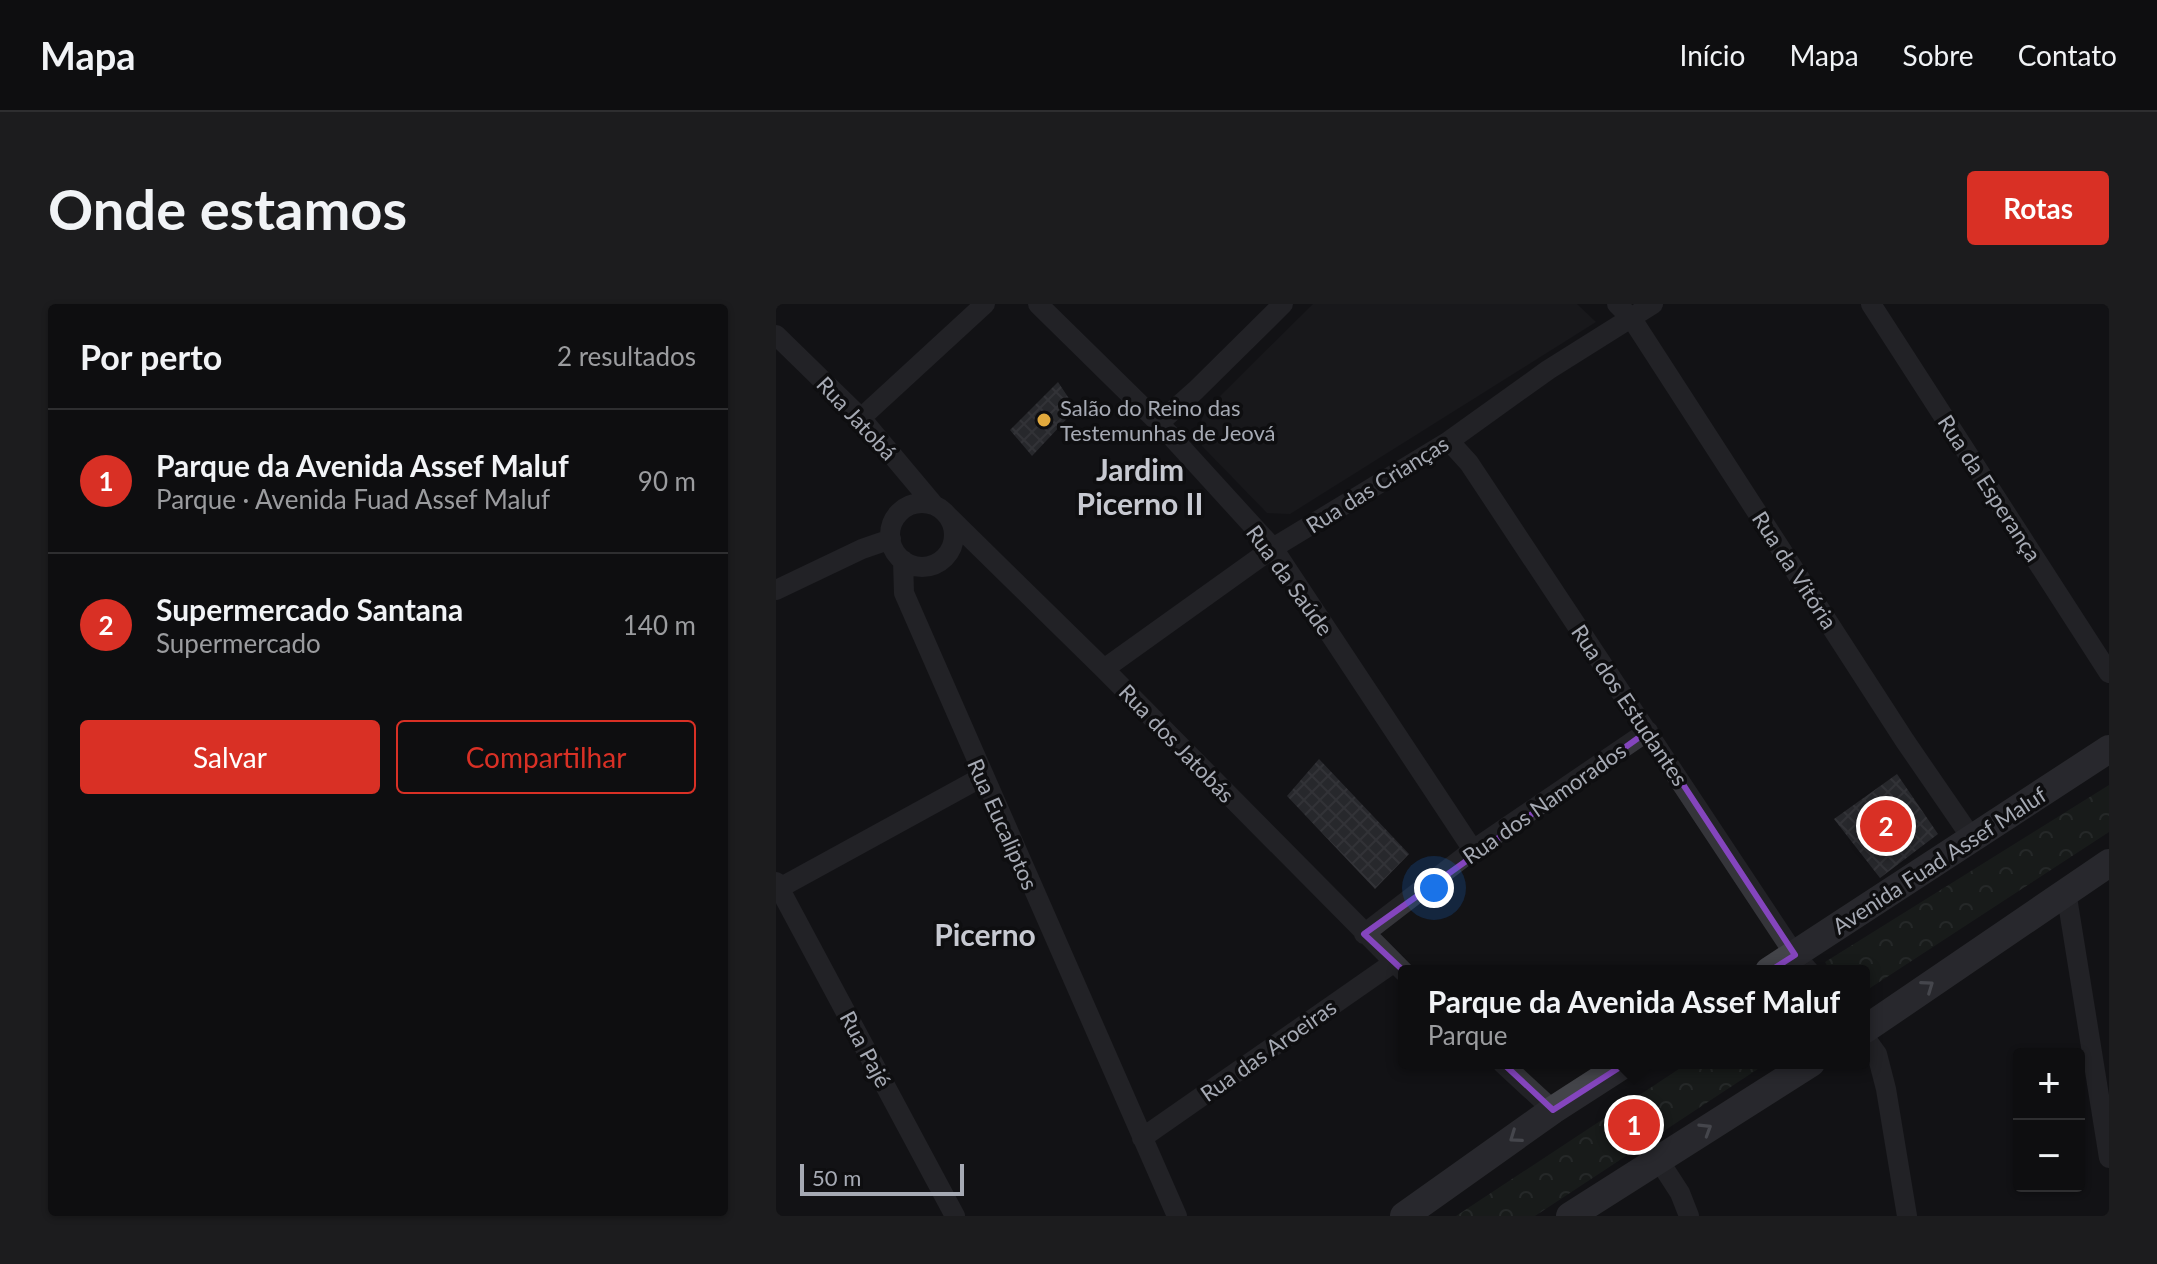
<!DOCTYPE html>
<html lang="pt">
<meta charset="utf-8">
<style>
body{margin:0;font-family:Lato,sans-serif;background:#1c1c1e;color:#f1f3f6}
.controls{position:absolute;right:24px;bottom:24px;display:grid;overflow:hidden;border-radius:8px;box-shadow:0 2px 6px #0004}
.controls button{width:72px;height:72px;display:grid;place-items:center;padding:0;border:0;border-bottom:2px solid #2e2e30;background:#0e0e10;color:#f1f3f6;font:40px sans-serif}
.scale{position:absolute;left:24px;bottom:20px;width:164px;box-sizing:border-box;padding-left:8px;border:4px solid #a6aab4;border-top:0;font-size:22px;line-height:28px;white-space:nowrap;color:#a6aab4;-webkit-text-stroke:6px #0e0e10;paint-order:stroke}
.you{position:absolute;left:658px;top:584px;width:28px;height:28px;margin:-20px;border:6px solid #fff;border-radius:50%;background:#1a73e8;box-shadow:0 0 0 12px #1a73e833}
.badge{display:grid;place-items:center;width:52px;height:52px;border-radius:50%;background:#d93025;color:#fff;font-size:26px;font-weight:700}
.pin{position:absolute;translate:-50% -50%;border:4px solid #fff;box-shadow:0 2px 8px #0006}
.popup{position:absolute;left:622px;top:661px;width:472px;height:104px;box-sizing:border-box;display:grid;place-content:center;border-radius:8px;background:#0e0e10;filter:drop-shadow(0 2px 6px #0005);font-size:26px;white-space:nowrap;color:#9b9c9f}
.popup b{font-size:30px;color:#f1f3f6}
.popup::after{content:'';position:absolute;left:50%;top:100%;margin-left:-16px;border:16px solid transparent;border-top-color:#0e0e10}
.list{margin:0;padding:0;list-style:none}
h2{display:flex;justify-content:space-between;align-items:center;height:104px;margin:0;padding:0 32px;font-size:34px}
h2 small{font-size:26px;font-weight:400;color:#9b9c9f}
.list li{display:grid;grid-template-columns:52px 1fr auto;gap:24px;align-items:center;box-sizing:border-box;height:144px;padding:0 32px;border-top:2px solid #2e2e30}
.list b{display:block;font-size:30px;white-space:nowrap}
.list p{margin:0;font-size:26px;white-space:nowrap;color:#9b9c9f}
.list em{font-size:26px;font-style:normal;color:#9b9c9f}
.actions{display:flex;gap:16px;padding:24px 32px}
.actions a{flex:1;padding:18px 0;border:2px solid #d93025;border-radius:8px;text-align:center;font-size:28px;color:#d93025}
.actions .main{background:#d93025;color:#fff}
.map{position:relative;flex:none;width:1333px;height:912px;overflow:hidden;border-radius:8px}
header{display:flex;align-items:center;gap:48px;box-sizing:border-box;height:112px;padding:0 40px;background:#0e0e10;border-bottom:2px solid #2e2e30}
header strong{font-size:38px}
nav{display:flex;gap:44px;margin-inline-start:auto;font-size:28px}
.intro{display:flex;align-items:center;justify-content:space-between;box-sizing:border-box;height:192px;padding:0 48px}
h1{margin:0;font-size:56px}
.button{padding:20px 36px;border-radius:8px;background:#d93025;color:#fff;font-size:28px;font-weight:700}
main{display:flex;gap:48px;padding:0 48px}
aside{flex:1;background:#0e0e10;border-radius:8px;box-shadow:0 2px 6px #0004}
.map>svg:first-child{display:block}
.built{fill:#1f1f22}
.park{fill:url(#park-crowns)}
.building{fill:url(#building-cross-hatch)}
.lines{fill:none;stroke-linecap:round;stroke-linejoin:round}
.street{stroke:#35353a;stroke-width:20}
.secondary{stroke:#434449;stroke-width:28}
.oneway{stroke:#83868f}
.marked{fill:none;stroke:#8445bd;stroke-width:6;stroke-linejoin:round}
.poi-dot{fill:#e3aa3d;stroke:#0e0e10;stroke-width:3}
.labels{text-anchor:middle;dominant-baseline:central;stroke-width:7;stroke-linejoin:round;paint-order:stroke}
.poi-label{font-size:22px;fill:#a6aab4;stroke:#0e0e10;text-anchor:start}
.street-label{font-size:22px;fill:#a6aab4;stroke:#0e0e10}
.district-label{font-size:30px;font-weight:bold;fill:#c7c9d1;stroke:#0e0e10}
</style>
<header>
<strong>Mapa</strong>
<nav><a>Início</a><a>Mapa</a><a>Sobre</a><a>Contato</a></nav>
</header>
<div class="intro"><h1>Onde estamos</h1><a class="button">Rotas</a></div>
<main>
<aside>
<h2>Por perto<small>2 resultados</small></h2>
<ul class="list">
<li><span class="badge">1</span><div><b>Parque da Avenida Assef Maluf</b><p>Parque · Avenida Fuad Assef Maluf</p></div><em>90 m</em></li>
<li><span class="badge">2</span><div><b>Supermercado Santana</b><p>Supermercado</p></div><em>140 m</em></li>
</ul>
<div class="actions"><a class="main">Salvar</a><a>Compartilhar</a></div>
</aside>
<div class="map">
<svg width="1333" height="912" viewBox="0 0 1333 912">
<defs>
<pattern id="park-crowns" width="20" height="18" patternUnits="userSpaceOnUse" patternTransform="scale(2)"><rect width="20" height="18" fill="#202721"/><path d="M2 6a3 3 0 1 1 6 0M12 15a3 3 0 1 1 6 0" fill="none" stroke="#3d443f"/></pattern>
<pattern id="building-cross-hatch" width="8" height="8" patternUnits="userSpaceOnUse" patternTransform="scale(2)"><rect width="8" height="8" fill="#424348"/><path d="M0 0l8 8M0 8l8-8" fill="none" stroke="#5a5b60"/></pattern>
</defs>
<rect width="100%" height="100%" fill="#131315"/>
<!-- built -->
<path class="built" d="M 537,0 L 801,0 L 820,18 L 514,210 L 491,209 L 426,142 L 423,133 L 424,120 L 429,107 Z"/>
<!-- park -->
<path class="park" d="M 1333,481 L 1333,528 L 1088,688 L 1088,667 L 1054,667 L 1049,658 Z
M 912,759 L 991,759 L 759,912 L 680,912 Z"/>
<!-- building -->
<path class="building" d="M 282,78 L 300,105 L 256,152 L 234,126 Z
M 543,455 L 633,550 L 599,585 L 511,492 Z
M 1121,470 L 1162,530 L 1104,574 L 1058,515 Z"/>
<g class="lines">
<!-- street -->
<path class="street" d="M 262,0 L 383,119 L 497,244 L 697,546
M 841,0 L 856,15 L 1129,437 L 1195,533
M 1095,0 L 1333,369
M 0,31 L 85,114 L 158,201
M 85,114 L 209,0
M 383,119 L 420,86 L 507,0
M 673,137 L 693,159 L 1019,651 L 1033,667
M114 231a32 32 0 1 1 64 0a32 32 0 1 1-64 0Z
M 173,213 L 328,365 L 628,668
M 127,256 L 128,289 L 401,912
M 0,286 L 86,245 L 115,235
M 328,365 L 497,244 L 673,137 L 772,66 L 877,0
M 0,578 L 179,912
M 0,586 L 206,473
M 1290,587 L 1333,854
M 588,630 L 697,546 L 872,427
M 1088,732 L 1101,750 L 1110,785 L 1131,912
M 726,759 L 777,806
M 366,834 L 617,659
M 882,855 L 904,889 L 913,912"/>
<!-- secondary -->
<path class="secondary" d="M 993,667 L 1333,445
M 1088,726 L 1333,559
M 628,912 L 777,806 L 850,759
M 794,912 L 1035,759"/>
</g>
<!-- one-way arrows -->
<defs><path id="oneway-chevron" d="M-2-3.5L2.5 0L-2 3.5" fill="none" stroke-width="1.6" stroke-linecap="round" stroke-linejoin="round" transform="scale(2)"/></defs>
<g class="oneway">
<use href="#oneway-chevron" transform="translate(1152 682) rotate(-35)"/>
<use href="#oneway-chevron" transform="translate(930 825) rotate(-32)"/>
<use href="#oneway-chevron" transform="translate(739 833) rotate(145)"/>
</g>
<!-- marked area -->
<path d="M0 0H1333V912H0ZM 872,427 L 1019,651 L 777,806 L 588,630 Z" fill="#131315" fill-opacity=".55" fill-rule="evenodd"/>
<path class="marked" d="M 872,427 L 1019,651 L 777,806 L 588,630 Z"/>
<!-- markers -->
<circle class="poi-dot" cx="268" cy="116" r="8"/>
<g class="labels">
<!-- poi labels -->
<g class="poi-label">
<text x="284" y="103">Salão do Reino das<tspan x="284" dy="25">Testemunhas de Jeová</tspan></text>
</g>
<!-- street labels -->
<g class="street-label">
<text transform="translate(81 114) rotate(47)">Rua Jatobá</text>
<text transform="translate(601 180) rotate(-32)">Rua das Crianças</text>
<text transform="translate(1214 184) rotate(57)">Rua da Esperança</text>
<text transform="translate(1019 266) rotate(57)">Rua da Vitória</text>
<text transform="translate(514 276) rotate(54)">Rua da Saúde</text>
<text transform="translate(854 401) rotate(56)">Rua dos Estudantes</text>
<text transform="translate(401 439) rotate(46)">Rua dos Jatobás</text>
<text transform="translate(768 499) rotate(-35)">Rua dos Namorados</text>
<text transform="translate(227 520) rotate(66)">Rua Eucaliptos</text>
<text transform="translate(1163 556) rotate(-33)">Avenida Fuad Assef Maluf</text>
<text transform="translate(90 745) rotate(62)">Rua Pajé</text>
<text transform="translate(492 746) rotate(-35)">Rua das Aroeiras</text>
</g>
<!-- district labels -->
<g class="district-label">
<text x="364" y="165">Jardim<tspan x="364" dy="34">Picerno II</tspan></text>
<text x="209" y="630">Picerno</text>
</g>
</g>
</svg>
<div class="controls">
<button>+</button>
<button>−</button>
</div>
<div class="scale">50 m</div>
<div class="you"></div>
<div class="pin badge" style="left:858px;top:821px">1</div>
<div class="popup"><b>Parque da Avenida Assef Maluf</b>Parque</div>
<div class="pin badge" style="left:1110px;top:522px">2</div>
</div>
</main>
